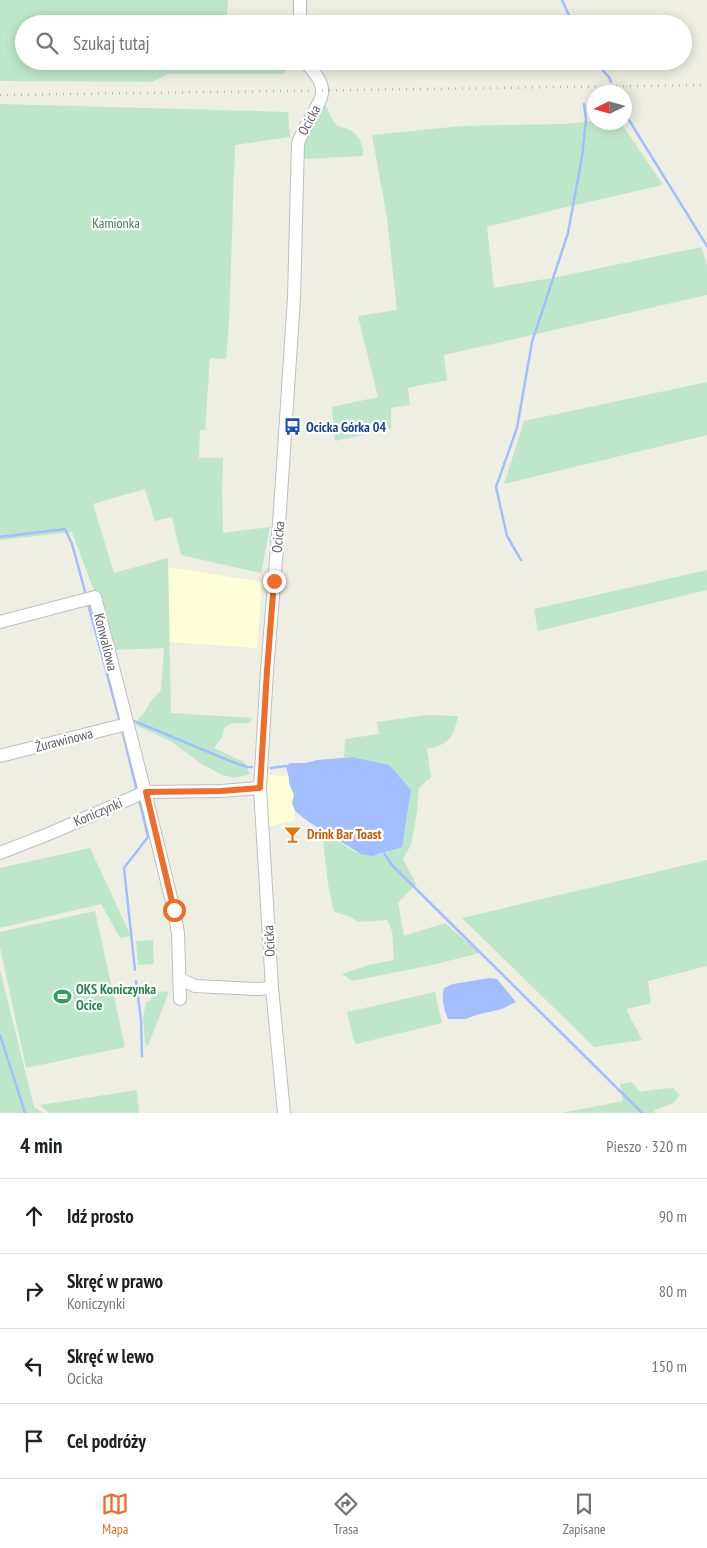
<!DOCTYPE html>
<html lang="pl">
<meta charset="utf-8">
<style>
body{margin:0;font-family:"PT Sans Narrow",sans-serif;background:#f2f2f2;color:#202124}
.compass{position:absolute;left:587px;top:85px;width:45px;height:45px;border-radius:50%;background:#fff;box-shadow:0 2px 12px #0003;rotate:265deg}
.stop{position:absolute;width:15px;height:15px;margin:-11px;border:4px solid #ef6d28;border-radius:50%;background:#fff}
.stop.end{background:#ef6d28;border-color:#fff;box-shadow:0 1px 5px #0008}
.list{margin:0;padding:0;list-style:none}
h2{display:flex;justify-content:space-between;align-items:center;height:65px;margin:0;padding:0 20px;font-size:21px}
h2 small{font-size:16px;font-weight:400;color:#757577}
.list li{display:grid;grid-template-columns:32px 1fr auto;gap:15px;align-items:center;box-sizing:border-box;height:75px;padding:0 20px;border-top:1px solid #e0e0e0}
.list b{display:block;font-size:19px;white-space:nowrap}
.list p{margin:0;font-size:16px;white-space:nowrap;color:#757577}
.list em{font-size:16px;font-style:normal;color:#757577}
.icon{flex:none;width:28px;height:28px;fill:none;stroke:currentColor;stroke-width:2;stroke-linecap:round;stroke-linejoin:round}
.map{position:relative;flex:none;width:707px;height:1113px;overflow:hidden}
.search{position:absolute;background:#fff;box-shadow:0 2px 12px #0003;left:15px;right:15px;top:15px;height:55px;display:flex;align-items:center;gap:12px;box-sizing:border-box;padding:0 18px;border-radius:28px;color:#757577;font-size:19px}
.sheet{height:365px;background:#fff}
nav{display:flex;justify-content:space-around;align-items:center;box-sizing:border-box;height:70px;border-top:1px solid #e0e0e0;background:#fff;font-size:14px;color:#757577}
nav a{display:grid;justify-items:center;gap:2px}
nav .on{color:#ef6d28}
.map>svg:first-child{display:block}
.commercial{fill:#feffd7}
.green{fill:#bee7c9}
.water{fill:#a2beff}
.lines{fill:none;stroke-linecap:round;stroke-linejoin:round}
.stream{stroke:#a2beff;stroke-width:2.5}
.minor-casing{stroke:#bdbec5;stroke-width:14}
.minor{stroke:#fff;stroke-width:12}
.rail{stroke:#b6b6b7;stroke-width:2.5;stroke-dasharray:1 6;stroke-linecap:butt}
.route{stroke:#ef6d28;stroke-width:6}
.labels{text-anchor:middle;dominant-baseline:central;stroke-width:4.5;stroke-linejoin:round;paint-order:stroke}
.street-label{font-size:14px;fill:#5b5d64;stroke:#fff}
.park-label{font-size:14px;fill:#31854c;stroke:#fff}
.transit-label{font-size:14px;font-weight:bold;fill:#164399;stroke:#fff;text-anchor:start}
.food-label{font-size:14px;font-weight:bold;fill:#c56008;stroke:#fff;text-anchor:start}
.leisure-label{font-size:14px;font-weight:bold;fill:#27864d;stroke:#fff;text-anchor:start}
</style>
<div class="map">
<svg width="707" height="1113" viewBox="0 0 707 1113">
<rect width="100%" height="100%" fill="#eeeee3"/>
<!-- commercial -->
<path class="commercial" d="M 168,567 L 262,582 L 257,648 L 169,642 Z
M 266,775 L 289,776 L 289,783 L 294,795 L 292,803 L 295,811 L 295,820 L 268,827 Z"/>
<!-- green -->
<path class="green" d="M 0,0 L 228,0 L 226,24 L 24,24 L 24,61 L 293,61 L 293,65 L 282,74 L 168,74 L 152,82 L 0,81 Z
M 0,104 L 288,112 L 290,137 L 235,145 L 229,323 L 226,359 L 210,358 L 205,430 L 200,430 L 199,458 L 223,458 L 222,489 L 223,533 L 270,527 L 261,573 L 181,555 L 172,517 L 155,521 L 145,489 L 93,504 L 114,573 L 168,558 L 171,713 L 252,718 L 249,723 L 232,723 L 224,728 L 222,737 L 214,748 L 244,762 L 250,774 L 234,778 L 222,775 L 200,763 L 172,742 L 136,725 L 138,719 L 144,713 L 151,701 L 161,690 L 164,648 L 116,650 L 72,532 L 0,540 Z
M 318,106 L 326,106 C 329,112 332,121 338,126 C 339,127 345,128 346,128 C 358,133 364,143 363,156 L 304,159 L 305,116 Z
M 594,121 L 594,122 L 621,123 L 663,185 L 562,208 L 487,227 L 494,288 L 562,276 L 701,247 L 707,265 L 707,295 L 444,355 L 447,380 L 408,388 L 410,405 L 391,408 L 391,429 L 335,441 L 332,407 L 378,397 L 358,316 L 397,310 L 387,218 L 372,135 L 462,126 L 564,124 Z
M 707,382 L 707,435 L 504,484 L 524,421 Z
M 707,570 L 707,590 L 538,631 L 534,609 Z
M 426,715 L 458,716 C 453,738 450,744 427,749 L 431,778 L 425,782 L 419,788 L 417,812 L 411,845 L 403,859 L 416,884 L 398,903 L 404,936 L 445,923 L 480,953 L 432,965 L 352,981 L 342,974 L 369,965 L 394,960 L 392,931 L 387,920 L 359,922 L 348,916 L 334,912 L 328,884 L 322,831 C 347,844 354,860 386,853 L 406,823 L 406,813 L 409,804 L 389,765 L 353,757 L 344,757 L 345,739 L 379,734 L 377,722 Z
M 90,848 L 131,936 L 120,938 L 101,904 L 0,928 L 0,868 Z
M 707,860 L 707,966 L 648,981 L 651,1003 L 626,1009 L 642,1040 L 594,1047 L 462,918 Z
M 95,911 L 125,1047 L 26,1068 L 0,947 L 0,932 Z
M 153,940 L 154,964 L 138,965 L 136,941 Z
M 0,970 L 34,1107 L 43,1113 L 0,1113 Z
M 155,991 L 169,992 L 148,1046 L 145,1043 L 143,1018 L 146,1002 L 150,1000 Z
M 435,992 L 442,1023 L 356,1044 L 353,1038 L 347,1012 Z
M 632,1082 L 640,1092 L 659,1089 L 673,1088 L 680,1095 L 673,1103 L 654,1110 L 655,1113 L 561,1113 L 623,1101 L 620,1084 Z
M 137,1090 L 139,1113 L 49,1113 L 40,1105 Z"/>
<!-- water -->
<path class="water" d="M 353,757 L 389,765 L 401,778 L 411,790 L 402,847 L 372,856 L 361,854 L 309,822 L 295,811 L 292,803 L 294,795 L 289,783 L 289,778 L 286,766 L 290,763 L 306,763 L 317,760 Z
M 490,978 L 497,979 L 516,1002 L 502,1009 L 476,1015 L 466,1019 L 448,1019 C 444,1010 441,998 444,988 L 453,984 Z"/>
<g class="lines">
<!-- stream -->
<path class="stream" d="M 562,0 L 573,24
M 594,61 L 609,77 L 611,82
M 614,90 L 615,92
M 624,112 L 707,246
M 0,537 L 65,529 L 72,544 L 86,595
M 521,560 L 507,536 L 496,487 L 517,428 L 532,342 L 568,233 L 582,157 L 586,119 L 584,104
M 88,604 L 120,722
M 134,721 L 230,761 L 247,767 L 252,767
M 122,730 L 137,791
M 271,768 L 286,766
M 384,853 L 391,864 L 642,1113
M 135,970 L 124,868 L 148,837 L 139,799
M 136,981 L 141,1020 L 142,1056
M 0,1035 L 25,1113"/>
<defs>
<path id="minor" d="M 300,24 L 300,0
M 0,622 L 95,597 L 145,792 L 174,910 L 178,933 L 180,999
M 0,756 L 127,724
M 0,853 L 51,833 L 145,792 L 221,791 L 260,788
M 180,979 L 195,986 L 257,989 L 272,988
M 284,1113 L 272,988 L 260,788 L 267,671 L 280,510 L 294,298 L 298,143 C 301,135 305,128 309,121 C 315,108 328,95 319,80 C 316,73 309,67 304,61"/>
</defs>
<!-- minor casing -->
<use href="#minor" class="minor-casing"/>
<!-- minor -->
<use href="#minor" class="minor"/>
<!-- rail -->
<path class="rail" d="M 0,95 L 707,85"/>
</g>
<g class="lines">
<!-- route -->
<path class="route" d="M 174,910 L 146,792 L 221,791 L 260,788 L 267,671 L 274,581"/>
</g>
<!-- icons -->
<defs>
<symbol id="bus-bare" viewBox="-9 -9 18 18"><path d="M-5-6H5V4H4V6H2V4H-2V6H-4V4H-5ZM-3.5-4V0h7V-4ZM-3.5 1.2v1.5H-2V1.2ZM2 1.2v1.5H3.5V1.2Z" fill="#1a4fb4" stroke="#fff" stroke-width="2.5" paint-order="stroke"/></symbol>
<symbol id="bar-bare" viewBox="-9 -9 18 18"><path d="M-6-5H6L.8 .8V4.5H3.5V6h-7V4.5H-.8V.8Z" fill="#e8710a" stroke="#fff" stroke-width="2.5" paint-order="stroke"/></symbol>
<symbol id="stadium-bare" viewBox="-9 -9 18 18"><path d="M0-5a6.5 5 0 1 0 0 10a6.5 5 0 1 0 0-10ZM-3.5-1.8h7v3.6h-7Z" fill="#2e9e5b" stroke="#fff" stroke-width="2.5" paint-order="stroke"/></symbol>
</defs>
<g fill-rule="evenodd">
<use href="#bus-bare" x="280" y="414" width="25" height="25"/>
<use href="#bar-bare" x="280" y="822" width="25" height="25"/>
<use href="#stadium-bare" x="50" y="984" width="25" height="25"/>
</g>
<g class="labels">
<!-- street labels -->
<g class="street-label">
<text transform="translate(309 120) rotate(-62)">Ocicka</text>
<text transform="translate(278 537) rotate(-85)">Ocicka</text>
<text transform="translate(106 642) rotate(76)">Konwaliowa</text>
<text transform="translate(64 740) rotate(-14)">Żurawinowa</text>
<text transform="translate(98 812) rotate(-23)">Koniczynki</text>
<text transform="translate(269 941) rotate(-93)">Ocicka</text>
</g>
<!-- park labels -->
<g class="park-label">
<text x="116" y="223">Kamionka</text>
</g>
<!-- transit labels -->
<g class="transit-label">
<text x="306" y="427">Ocicka Górka 04</text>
</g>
<!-- food labels -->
<g class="food-label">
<text x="307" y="834">Drink Bar Toast</text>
</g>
<!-- leisure labels -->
<g class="leisure-label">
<text x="76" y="989">OKS Koniczynka<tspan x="76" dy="16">Ocice</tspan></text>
</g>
</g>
</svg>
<svg class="compass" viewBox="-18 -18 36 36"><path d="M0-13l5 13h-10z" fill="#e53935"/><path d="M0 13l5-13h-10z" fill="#757577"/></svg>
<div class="stop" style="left:174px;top:910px"></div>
<div class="stop end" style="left:274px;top:581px"></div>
<div class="search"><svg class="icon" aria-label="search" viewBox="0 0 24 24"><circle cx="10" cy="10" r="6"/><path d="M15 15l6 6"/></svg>Szukaj tutaj</div>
</div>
<section class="sheet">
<h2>4 min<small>Pieszo · 320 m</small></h2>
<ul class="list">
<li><svg class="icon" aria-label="ahead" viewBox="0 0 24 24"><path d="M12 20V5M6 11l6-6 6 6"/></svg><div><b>Idź prosto</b></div><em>90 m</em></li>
<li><svg class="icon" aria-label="right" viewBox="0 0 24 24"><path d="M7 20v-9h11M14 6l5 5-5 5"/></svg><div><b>Skręć w prawo</b><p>Koniczynki</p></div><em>80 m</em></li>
<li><svg class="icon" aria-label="left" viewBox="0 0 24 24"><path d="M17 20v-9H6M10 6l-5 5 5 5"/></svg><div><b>Skręć w lewo</b><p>Ocicka</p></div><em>150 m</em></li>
<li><svg class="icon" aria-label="arrive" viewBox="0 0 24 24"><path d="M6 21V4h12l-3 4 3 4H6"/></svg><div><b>Cel podróży</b></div></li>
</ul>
</section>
<nav>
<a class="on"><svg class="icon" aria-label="map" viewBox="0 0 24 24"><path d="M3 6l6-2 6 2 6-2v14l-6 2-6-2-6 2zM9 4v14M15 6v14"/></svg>Mapa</a>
<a><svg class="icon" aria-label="directions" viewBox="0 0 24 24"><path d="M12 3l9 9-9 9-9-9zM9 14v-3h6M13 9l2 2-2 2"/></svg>Trasa</a>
<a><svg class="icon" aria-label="saved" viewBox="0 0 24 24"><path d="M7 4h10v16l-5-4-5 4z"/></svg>Zapisane</a>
</nav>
